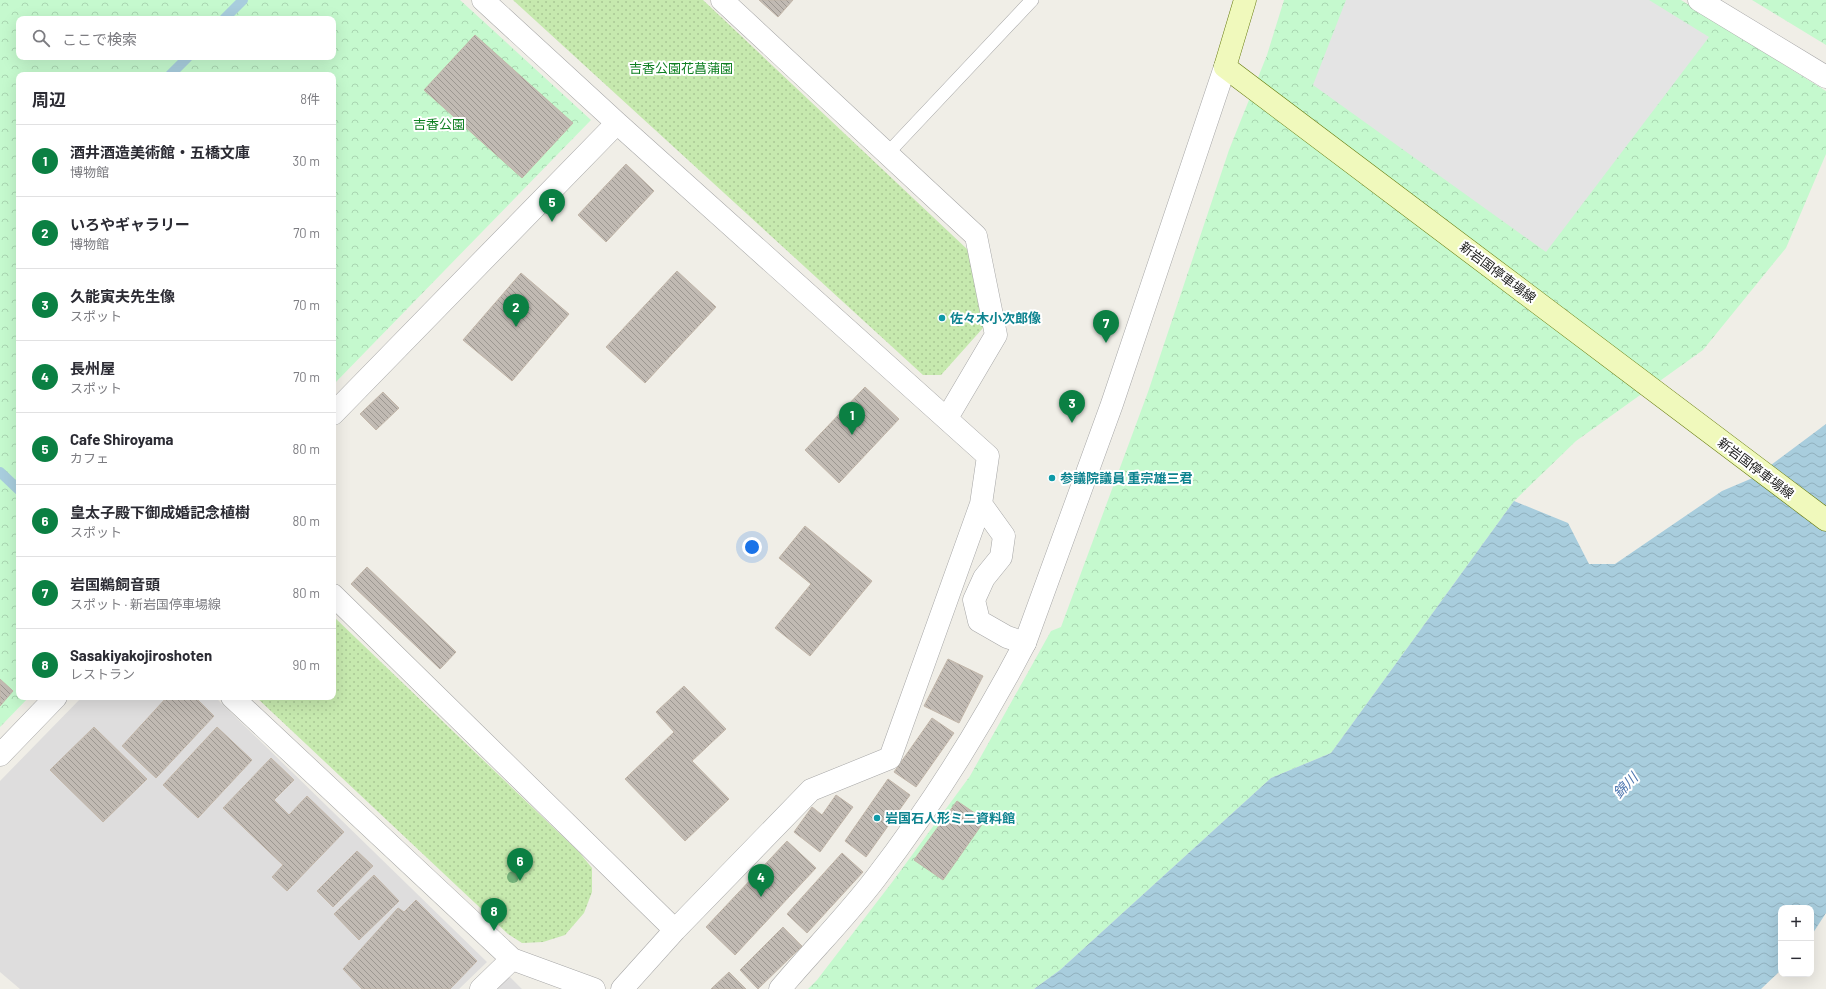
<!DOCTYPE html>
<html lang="ja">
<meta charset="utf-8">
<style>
body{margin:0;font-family:Barlow,"Noto Sans JP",sans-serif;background:#f2f2f3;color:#2b2b33}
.controls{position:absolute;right:12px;bottom:12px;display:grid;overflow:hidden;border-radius:8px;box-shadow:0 4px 16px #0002}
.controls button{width:36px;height:36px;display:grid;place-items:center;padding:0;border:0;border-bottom:1px solid #e1e1e2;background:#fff;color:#2b2b33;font:20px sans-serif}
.you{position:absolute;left:752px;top:547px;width:14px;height:14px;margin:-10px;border:3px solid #fff;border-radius:50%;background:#1a73e8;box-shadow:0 0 0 6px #1a73e833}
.badge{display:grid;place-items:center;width:26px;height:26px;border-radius:50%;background:#0b8043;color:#fff;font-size:13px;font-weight:700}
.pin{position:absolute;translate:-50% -33px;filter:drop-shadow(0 1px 2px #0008)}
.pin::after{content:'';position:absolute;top:21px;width:14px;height:12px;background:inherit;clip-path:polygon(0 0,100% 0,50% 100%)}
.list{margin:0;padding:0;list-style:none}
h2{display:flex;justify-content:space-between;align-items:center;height:52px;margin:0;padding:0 16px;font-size:17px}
h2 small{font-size:13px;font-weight:400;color:#7c7c81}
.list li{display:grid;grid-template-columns:26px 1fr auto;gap:12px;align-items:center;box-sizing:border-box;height:72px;padding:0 16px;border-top:1px solid #e1e1e2}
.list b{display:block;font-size:15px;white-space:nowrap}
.list p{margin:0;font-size:13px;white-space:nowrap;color:#7c7c81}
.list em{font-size:13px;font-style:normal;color:#7c7c81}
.icon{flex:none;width:22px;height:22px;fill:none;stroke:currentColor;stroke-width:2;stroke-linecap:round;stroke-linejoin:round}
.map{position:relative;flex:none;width:1826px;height:989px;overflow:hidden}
.search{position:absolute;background:#fff;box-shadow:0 4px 16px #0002;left:16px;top:16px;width:320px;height:44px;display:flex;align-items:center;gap:10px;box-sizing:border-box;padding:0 14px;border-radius:8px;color:#7c7c81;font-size:15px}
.panel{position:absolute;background:#fff;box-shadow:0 4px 16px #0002;left:16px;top:72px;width:320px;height:628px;border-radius:8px}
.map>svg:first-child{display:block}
.residential{fill:#dedddd}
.grass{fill:url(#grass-dots)}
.park{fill:url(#park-crowns);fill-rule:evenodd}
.parking{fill:#e4e4e4}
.water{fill:url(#water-waves)}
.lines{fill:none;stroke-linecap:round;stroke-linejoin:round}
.stream{stroke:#a8cddd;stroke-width:10}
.building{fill:url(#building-back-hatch);stroke:#c2b6a9}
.service-casing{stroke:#a7a7a7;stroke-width:14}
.minor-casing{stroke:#a7a7a7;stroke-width:23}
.tertiary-casing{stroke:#a7a7a7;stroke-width:23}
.secondary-casing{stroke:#627707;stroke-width:23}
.service{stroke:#fff;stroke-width:13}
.minor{stroke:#fff;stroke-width:22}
.tertiary{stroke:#fff;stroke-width:22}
.secondary{stroke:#f0f9bc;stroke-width:22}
.tree{fill:#74b17a}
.culture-dot{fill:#0f9aa8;stroke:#fff;stroke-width:1.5}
.labels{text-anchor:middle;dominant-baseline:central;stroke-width:4;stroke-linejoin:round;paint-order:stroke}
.park-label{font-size:13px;fill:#0e7f21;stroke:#fff}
.street-label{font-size:13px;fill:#202020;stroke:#fff}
.culture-label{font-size:13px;font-weight:bold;fill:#0d838f;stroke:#fff;text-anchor:start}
.water-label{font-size:14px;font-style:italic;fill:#4d76af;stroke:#fff}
</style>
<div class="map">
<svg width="1826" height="989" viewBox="0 0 1826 989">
<defs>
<pattern id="grass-dots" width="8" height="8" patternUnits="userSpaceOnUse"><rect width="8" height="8" fill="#c6e9ae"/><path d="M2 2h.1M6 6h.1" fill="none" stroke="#aac895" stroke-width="1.8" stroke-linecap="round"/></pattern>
<pattern id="park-crowns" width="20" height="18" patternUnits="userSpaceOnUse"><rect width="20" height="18" fill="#c5f9ce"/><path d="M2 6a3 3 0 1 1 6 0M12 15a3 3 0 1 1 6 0" fill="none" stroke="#a9d5b1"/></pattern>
<pattern id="water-waves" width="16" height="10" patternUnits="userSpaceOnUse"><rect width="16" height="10" fill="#a8cddd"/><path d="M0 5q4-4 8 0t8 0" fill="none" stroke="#90b0bd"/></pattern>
<pattern id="building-back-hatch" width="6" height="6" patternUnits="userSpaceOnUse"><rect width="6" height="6" fill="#c1bab3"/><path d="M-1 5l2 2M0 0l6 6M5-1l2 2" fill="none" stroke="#9c9791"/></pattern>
</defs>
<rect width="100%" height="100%" fill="#f0eee7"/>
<!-- residential -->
<path class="residential" d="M 82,697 L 215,697 L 487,962 L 459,989 L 20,989 L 0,972 L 0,781 Z
M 509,976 L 522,989 L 495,989 Z"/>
<!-- grass -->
<path class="grass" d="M 513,0 L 703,0 L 968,250 L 983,328 L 941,375 L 923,375 Z
M 333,616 L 579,852 L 592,868 L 592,892 L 584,913 L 565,935 L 543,942 L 522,943 L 508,934 L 256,697 L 333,697 Z"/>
<!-- park -->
<path class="park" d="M 0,0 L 460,0 L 591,120 L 333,385 L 333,75 L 19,75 L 19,697 L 29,697 L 0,727 ZM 19,19 L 333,19 L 333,57 L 19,57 Z
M 1284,0 L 1681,0 L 1826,91 L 1826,154 L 1786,248 L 1703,350 L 1576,441 L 1514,501 L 1331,753 L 1271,778 L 1060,970 L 1034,989 L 808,989 L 817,980 L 893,881 L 970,776 L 1051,631 L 1061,627 L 1148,392 L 1229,150 L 1267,55 Z
M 1752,0 L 1826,0 L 1826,45 Z"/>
<!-- parking -->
<path class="parking" d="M 1346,0 L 1649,0 L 1709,37 L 1546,252 L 1313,85 Z"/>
<!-- water -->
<path class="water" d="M 1826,424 L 1826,913 L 1811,936 L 1811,908 L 1781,908 L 1781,970 L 1761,989 L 1034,989 L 1060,970 L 1271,778 L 1331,753 L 1514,501 L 1568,523 L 1589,564 L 1615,564 L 1722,491 L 1755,477 Z"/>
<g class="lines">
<!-- stream -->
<path class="stream" d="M 224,19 L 243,0
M 170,75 L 188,57
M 0,472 L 19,490"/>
</g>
<!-- building -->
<path class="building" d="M 759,0 L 793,0 L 778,17 Z
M 475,35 L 573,123 L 522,178 L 424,90 Z
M 626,164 L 654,191 L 606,242 L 578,215 Z
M 677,271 L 716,307 L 645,383 L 606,347 Z
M 521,273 L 569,314 L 512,381 L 463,340 Z
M 865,387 L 899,419 L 839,483 L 805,450 Z
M 383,392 L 399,408 L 376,430 L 360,414 Z
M 805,526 L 872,581 L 810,656 L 775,628 L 811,584 L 779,558 Z
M 367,567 L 456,652 L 440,669 L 351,584 Z
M 948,659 L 983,676 L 959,723 L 924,706 Z
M 0,679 L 13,691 L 0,706 Z
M 684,686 L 726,729 L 692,761 L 729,799 L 685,841 L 625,779 L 674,732 L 656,712 Z
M 167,697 L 195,697 L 214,716 L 156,778 L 122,746 Z
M 932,718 L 954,733 L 916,787 L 894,772 Z
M 94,727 L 147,779 L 103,822 L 50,770 Z
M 217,727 L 252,760 L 198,818 L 163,785 Z
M 271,758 L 294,780 L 274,800 L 289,815 L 307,796 L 344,832 L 287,891 L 272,877 L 283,865 L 223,808 Z
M 888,779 L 910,795 L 866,857 L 845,841 Z
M 836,795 L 853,807 L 820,852 L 794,832 L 812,807 L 822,815 Z
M 957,801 L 985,820 L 943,880 L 914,860 Z
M 787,841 L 816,868 L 735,955 L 706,927 Z
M 357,851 L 373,866 L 333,907 L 317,891 Z
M 842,853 L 863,872 L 807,933 L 787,914 Z
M 374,875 L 399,901 L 359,940 L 334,914 Z
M 416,900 L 477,961 L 450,989 L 362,989 L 343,969 L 398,908 L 404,912 Z
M 783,927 L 802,946 L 758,989 L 740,970 Z
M 729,972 L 746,989 L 711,989 Z"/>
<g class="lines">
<defs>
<path id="service" d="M 887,154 L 1032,0"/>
<path id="minor" d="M 483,0 L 617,123 L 988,456 L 981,504 L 890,758 L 811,790 L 675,930 L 622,989
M 722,0 L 976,236 L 996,335 L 947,418
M 1699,0 L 1826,77
M 333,414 L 617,123
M 333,595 L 675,930
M 232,697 L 512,959 L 594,989
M 0,755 L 56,697
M 481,989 L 512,959
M 780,989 C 811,952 846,917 875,879 C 932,805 982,725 1025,643 L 1007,637 L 979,621 L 974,600 L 984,578 L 1001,557 L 1004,536 L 981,504"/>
<path id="tertiary" d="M 1025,643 L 1112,404 L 1225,67"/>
<path id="secondary" d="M 1245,0 L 1225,67 L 1826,520"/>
</defs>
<!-- service casing -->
<use href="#service" class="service-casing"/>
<!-- minor casing -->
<use href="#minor" class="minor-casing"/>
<!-- tertiary casing -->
<use href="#tertiary" class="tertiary-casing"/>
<!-- secondary casing -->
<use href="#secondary" class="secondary-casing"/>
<!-- service -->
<use href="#service" class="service"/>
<!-- minor -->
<use href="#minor" class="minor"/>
<!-- tertiary -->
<use href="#tertiary" class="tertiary"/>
<!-- secondary -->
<use href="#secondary" class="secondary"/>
</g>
<!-- trees -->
<circle class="tree" cx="513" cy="877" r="6"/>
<!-- markers -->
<g class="culture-dot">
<circle cx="942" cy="318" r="4"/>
<circle cx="1052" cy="478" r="4"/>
<circle cx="877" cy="818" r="4"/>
</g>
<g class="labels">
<!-- park labels -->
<g class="park-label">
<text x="681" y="68">吉香公園花菖蒲園</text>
<text x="439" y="124">吉香公園</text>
</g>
<!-- street labels -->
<g class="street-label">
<text transform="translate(1498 272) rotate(37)">新岩国停車場線</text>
<text transform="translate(1756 468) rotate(37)">新岩国停車場線</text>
</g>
<!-- culture labels -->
<g class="culture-label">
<text x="950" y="318">佐々木小次郎像</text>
<text x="1060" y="478">参議院議員 重宗雄三君</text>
<text x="885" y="818">岩国石人形ミニ資料館</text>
</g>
<!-- water labels -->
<g class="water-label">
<text transform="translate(1625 785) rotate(-46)">錦川</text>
</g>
</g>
</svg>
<div class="controls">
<button>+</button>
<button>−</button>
</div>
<div class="you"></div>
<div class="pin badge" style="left:852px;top:435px">1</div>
<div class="pin badge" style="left:516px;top:327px">2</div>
<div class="pin badge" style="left:1072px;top:423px">3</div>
<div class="pin badge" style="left:761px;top:897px">4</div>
<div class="pin badge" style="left:552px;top:222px">5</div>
<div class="pin badge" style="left:520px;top:881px">6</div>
<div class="pin badge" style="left:1106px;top:343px">7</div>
<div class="pin badge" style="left:494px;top:931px">8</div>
<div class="search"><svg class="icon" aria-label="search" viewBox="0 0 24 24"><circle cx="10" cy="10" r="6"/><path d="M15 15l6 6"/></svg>ここで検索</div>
<section class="panel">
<h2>周辺<small>8件</small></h2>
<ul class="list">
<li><span class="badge">1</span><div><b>酒井酒造美術館・五橋文庫</b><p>博物館</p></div><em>30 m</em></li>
<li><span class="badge">2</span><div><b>いろやギャラリー</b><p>博物館</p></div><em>70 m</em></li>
<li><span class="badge">3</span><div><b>久能寅夫先生像</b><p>スポット</p></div><em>70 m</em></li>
<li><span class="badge">4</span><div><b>長州屋</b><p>スポット</p></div><em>70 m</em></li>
<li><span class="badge">5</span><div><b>Cafe Shiroyama</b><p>カフェ</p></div><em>80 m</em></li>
<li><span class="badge">6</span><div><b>皇太子殿下御成婚記念植樹</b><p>スポット</p></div><em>80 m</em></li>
<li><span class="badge">7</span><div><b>岩国鵜飼音頭</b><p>スポット · 新岩国停車場線</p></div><em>80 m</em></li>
<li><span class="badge">8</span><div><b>Sasakiyakojiroshoten</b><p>レストラン</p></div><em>90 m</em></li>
</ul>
</section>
</div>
